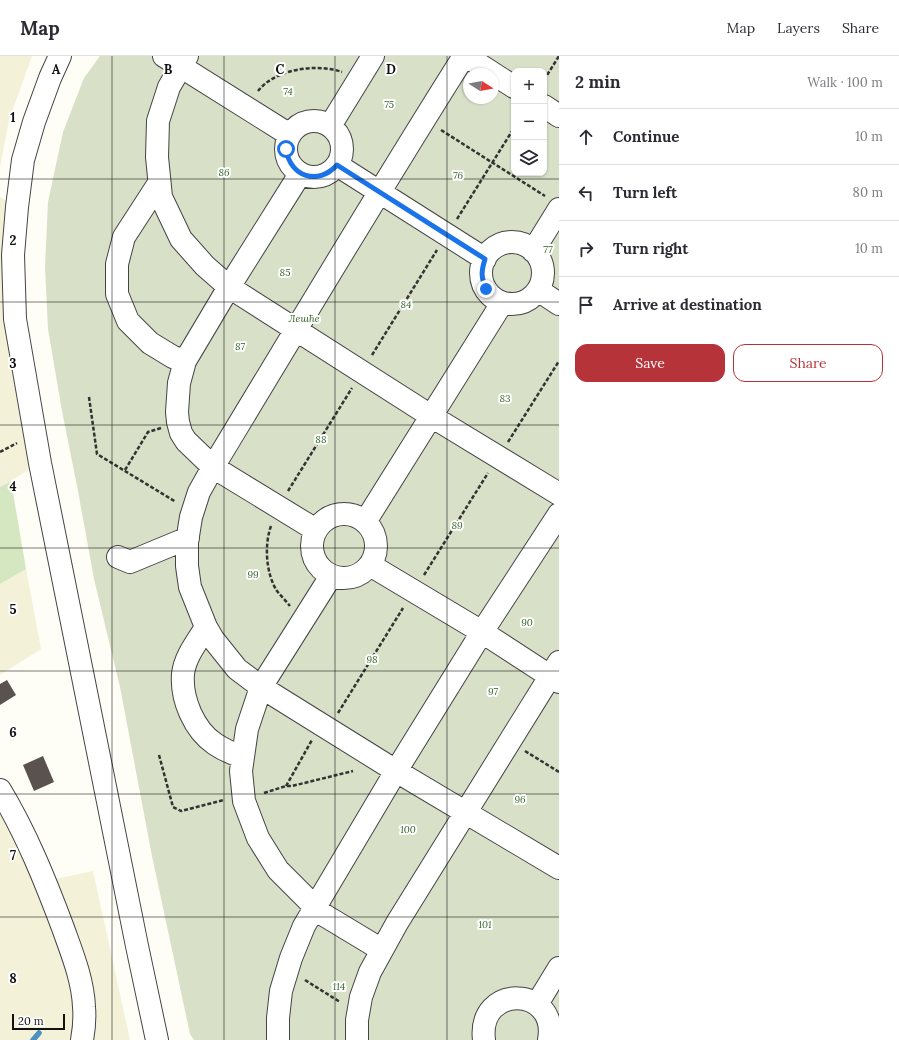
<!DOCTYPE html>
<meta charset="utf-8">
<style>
body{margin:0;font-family:Lora,serif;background:#f2f2f3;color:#2b2b33}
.controls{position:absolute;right:12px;top:12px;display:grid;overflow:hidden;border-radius:8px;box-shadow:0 1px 3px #0004}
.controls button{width:36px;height:36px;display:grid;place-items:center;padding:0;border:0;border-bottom:1px solid #e1e1e2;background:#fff;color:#2b2b33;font:20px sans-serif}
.compass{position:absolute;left:463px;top:12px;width:36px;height:36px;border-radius:50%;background:#fff;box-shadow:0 1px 3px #0004;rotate:101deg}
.scale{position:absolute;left:12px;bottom:10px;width:53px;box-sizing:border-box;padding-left:4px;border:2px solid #111;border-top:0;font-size:11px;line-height:14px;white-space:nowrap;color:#111;-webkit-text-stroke:3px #fff;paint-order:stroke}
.stop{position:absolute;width:12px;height:12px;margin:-9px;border:3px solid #1a73e8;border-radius:50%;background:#fff}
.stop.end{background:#1a73e8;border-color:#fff;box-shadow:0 1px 4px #0008}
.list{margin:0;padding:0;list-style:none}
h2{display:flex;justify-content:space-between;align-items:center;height:52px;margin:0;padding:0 16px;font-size:17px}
h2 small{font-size:13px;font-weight:400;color:#7c7c81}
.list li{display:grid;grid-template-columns:26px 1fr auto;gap:12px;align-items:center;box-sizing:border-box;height:56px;padding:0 16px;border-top:1px solid #e1e1e2}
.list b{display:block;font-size:15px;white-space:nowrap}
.list em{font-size:13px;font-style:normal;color:#7c7c81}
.actions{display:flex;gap:8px;padding:12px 16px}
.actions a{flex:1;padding:9px 0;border:1px solid #b63439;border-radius:12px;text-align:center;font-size:14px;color:#b63439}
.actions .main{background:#b63439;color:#fff}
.icon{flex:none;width:22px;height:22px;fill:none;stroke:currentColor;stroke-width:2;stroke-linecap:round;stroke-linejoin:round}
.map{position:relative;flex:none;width:559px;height:984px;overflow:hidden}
header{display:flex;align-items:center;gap:24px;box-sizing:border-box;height:56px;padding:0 20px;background:#fff;border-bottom:1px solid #e1e1e2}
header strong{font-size:19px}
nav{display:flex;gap:22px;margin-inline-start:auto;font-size:14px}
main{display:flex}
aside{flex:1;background:#fff}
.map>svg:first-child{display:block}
.farmland{fill:#f3f1d7}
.green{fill:#d4e7c1}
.cemetery{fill:#d8e0c7;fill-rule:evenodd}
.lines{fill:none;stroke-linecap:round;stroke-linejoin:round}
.stream{stroke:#4c91c2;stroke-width:5.5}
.building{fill:#59524e}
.minor-casing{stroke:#444;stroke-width:24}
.path{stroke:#333;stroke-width:2.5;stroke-dasharray:4 2;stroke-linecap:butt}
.minor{stroke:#fff;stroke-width:22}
.route{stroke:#1a73e8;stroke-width:5}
.grid{fill:none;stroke:#111;stroke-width:1;stroke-opacity:0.55}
.labels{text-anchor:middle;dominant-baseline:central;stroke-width:4;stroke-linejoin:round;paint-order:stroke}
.park-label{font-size:10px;font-style:italic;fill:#326426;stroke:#fff}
.grid-label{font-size:13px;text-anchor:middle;font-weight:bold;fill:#111;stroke:#fff;stroke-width:4;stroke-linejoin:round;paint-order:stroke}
</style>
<header>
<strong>Map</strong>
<nav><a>Map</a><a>Layers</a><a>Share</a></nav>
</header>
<main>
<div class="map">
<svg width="559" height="984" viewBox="0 0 559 984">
<rect width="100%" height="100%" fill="#fefdf6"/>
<!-- farmland -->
<path class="farmland" d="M 0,0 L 32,0 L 9,64 L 0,111 Z
M 0,141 L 17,151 L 13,199 L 40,407 L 0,431 Z
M 26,513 L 41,593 L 0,619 L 0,528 Z
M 0,734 L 46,825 L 93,815 L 130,984 L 0,984 Z"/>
<!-- green -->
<path class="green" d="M 11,425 L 26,513 L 0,528 L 0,431 Z"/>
<!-- cemetery -->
<path class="cemetery" d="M 100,0 L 559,0 L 559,984 L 194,984 L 190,978 L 152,800 L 120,631 L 94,523 L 78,435 L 62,355 L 48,273 L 45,211 L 48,146 L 63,76 L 84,22 ZM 514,15 L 544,15 L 544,117 L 514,117 ZM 469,18 L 493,18 L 493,42 L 469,42 Z"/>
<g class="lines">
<!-- stream -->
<path class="stream" d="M 33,984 L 39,977"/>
</g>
<!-- building -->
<path class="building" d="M 7,624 L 16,639 L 0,649 L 0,628 Z
M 43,700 L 54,726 L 34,735 L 23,709 Z"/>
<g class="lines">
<defs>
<path id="minor" d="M 60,0 L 50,22 L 34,66 L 23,104 L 17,151 L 13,199 L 15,263 L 40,407 L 137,890 L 157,984
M 164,0 L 290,79
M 187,0 L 169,31 L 158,65 L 157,101 L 161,141 L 181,183 L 205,210 L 229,231 L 431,360 L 559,438
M 464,0 C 378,136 296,274 213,411 L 199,436 L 191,461 L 187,486 L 187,510 L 190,531 L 206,571 L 213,583 L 237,613 L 261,631 L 396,715 L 559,812
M 466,0 L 514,31
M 544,50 L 559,60
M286 93a28 28 0 1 1 56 0a28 28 0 1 1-56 0Z
M 330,70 L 373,0
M 337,109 L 485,203
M 300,118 L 229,231 L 185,305 L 179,327 L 177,356 L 178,366 L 181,377 L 186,385 L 213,411 L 316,474
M 159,127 L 124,181 L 117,208 L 117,238 L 128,265 L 150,287 L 173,301 L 185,305
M481 217a31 31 0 1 1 62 0a31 31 0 1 1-62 0Z
M 533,195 L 559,153
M 538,234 L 559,248
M312 490a32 32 0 1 1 64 0a32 32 0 1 1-64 0Z
M 365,466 L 502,247
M 118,501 L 130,506 L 188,482
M 370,509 L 482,576 L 559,626
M 206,571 C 198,585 185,600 183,618 C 181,643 194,674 215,688 C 224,694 233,698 243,701
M 0,734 C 26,777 45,824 63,872 C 72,897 83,924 84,951 C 85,962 84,973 82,984
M 315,851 L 278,814 L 258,782 L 244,745 L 241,715 L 247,673 L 261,631 L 331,520
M 314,853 L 382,894
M 537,948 L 559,912
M 278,984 L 278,962 L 281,935 L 291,902 L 304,870 L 396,715 L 482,576 L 559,458
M 357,984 L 357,964 L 361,941 L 370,916 L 397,867 L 559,606
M 484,984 C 477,927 559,930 549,984"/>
</defs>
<!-- minor casing -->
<use href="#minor" class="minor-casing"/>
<!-- path -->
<path class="path" d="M 544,24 L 559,0
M 258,35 C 275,13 316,7 342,16
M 441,74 L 545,140
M 457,163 L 514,72
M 372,299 L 437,194
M 89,341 L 97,398 L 176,446
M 508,386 L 559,305
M 0,396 L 17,387
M 125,414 L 148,376 L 161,372
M 288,435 L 352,332
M 271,470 C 264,489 266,518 277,535 C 281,540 286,545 290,550
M 424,519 L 488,417
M 338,657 L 403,552
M 525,695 L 559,716
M 159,699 L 173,751 L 181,755 L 224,744
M 286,730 L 312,684
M 264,737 L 286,730 L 292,730 L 353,715
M 305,924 L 340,946"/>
<!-- minor -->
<use href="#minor" class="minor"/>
</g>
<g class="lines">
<!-- route -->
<path class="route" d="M 286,93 C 290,121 318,130 337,109 L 485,203 C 481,216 481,221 486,233"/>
</g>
<!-- grid -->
<path class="grid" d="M 112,0 L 112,984M 224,0 L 224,984M 335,0 L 335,984M 447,0 L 447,984M 0,123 L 559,123M 0,246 L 559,246M 0,369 L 559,369M 0,492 L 559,492M 0,615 L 559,615M 0,738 L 559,738M 0,861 L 559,861"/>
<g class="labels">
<!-- park labels -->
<g class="park-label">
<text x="288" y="35">74</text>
<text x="389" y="48">75</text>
<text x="224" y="116">86</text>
<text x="458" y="119">76</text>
<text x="548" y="193">77</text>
<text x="285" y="216">85</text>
<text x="406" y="248">84</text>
<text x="304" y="262">Лешће</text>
<text x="240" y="290">87</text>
<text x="505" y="342">83</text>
<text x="321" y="383">88</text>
<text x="457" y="469">89</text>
<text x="253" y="518">99</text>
<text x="527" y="566">90</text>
<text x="372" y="603">98</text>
<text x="493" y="635">97</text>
<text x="520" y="743">96</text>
<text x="408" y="773">100</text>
<text x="485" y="868">101</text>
<text x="339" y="930">114</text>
</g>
</g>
<g class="grid-label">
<text x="56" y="18">A</text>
<text x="168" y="18">B</text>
<text x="280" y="18">C</text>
<text x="391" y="18">D</text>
<text x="13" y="66">1</text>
<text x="13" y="189">2</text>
<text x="13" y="312">3</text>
<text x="13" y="435">4</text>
<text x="13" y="558">5</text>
<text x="13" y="681">6</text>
<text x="13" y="804">7</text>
<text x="13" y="927">8</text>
</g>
</svg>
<div class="controls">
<button>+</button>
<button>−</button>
<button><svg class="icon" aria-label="layers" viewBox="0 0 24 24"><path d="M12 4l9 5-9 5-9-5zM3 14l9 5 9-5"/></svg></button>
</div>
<svg class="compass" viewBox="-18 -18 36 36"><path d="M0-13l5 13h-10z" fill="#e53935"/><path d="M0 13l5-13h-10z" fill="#7c7c81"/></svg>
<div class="scale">20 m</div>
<div class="stop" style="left:286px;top:93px"></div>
<div class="stop end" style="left:486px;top:233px"></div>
</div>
<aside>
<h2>2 min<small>Walk · 100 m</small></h2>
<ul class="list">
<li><svg class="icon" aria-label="ahead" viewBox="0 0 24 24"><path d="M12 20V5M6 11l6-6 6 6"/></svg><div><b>Continue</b></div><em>10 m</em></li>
<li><svg class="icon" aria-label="left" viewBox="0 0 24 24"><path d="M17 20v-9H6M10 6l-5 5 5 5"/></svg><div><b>Turn left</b></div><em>80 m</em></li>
<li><svg class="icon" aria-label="right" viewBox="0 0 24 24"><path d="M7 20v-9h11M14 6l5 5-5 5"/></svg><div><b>Turn right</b></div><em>10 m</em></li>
<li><svg class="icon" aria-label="arrive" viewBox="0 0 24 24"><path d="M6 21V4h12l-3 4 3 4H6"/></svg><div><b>Arrive at destination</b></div></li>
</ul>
<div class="actions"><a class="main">Save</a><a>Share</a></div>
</aside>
</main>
